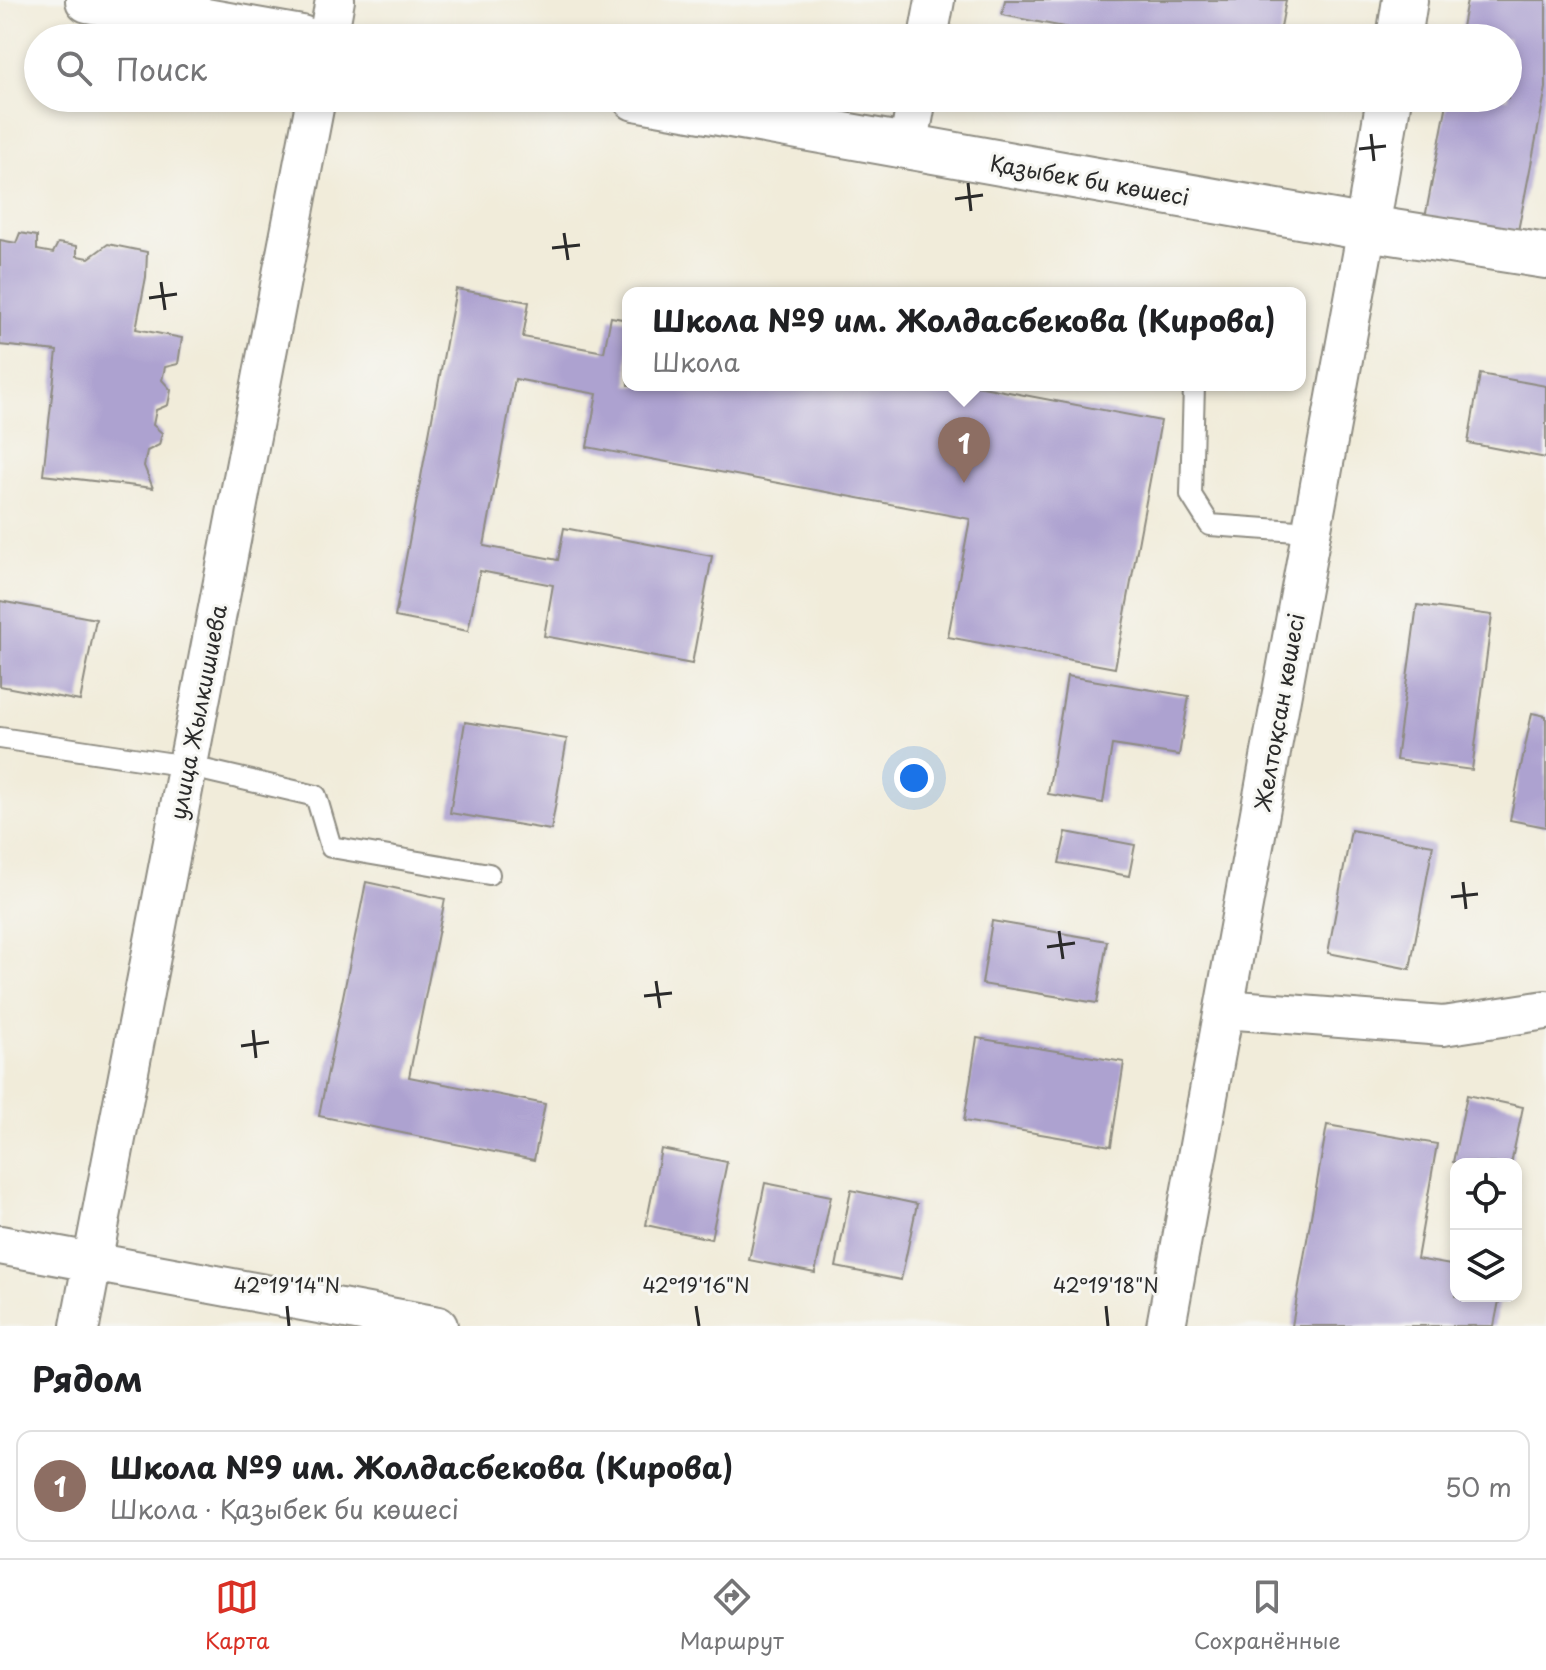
<!DOCTYPE html>
<html lang="ru">
<meta charset="utf-8">
<style>
body{margin:0;font-family:"Playpen Sans",sans-serif;background:#f2f2f2;color:#202124}
.controls{position:absolute;right:24px;bottom:24px;display:grid;overflow:hidden;border-radius:16px;box-shadow:0 4px 12px #0003}
.controls button{width:72px;height:72px;display:grid;place-items:center;padding:0;border:0;border-bottom:2px solid #e0e0e0;background:#fff;color:#202124;font:40px sans-serif}
.you{position:absolute;left:914px;top:778px;width:28px;height:28px;margin:-20px;border:6px solid #fff;border-radius:50%;background:#1a73e8;box-shadow:0 0 0 12px #1a73e833}
.badge{display:grid;place-items:center;width:52px;height:52px;border-radius:50%;background:#d93025;color:#fff;font-size:26px;font-weight:700}
.pin{position:absolute;translate:-50% -66px;filter:drop-shadow(0 2px 4px #0008)}
.pin::after{content:'';position:absolute;top:42px;width:28px;height:24px;background:inherit;clip-path:polygon(0 0,100% 0,50% 100%)}
.popup{position:absolute;left:622px;top:287px;width:684px;height:104px;box-sizing:border-box;display:grid;place-content:center;border-radius:16px;background:#fff;filter:drop-shadow(0 2px 6px #0005);font-size:26px;white-space:nowrap;color:#757577}
.popup b{font-size:30px;color:#202124}
.popup::after{content:'';position:absolute;left:50%;top:100%;margin-left:-16px;border:16px solid transparent;border-top-color:#fff}
.list{margin:0;padding:0;list-style:none}
h2{display:flex;justify-content:space-between;align-items:center;height:104px;margin:0;padding:0 32px;font-size:34px}
h2 small{font-size:26px;font-weight:400;color:#757577}
.list li{display:grid;grid-template-columns:52px 1fr auto;gap:24px;align-items:center;box-sizing:border-box;height:112px;margin:0 16px 16px;padding:0 16px;border:2px solid #e0e0e0;border-radius:16px}
.list b{display:block;font-size:30px;white-space:nowrap}
.list p{margin:0;font-size:26px;white-space:nowrap;color:#757577}
.list em{font-size:26px;font-style:normal;color:#757577}
.icon{flex:none;width:44px;height:44px;fill:none;stroke:currentColor;stroke-width:2;stroke-linecap:round;stroke-linejoin:round}
.map{position:relative;flex:none;width:1546px;height:1326px;overflow:hidden}
.search{position:absolute;background:#fff;box-shadow:0 4px 12px #0003;left:24px;right:24px;top:24px;height:88px;display:flex;align-items:center;gap:20px;box-sizing:border-box;padding:0 28px;border-radius:44px;color:#757577;font-size:30px}
.sheet{height:232px;background:#fff}
nav{display:flex;justify-content:space-around;align-items:center;box-sizing:border-box;height:112px;border-top:2px solid #e0e0e0;background:#fff;font-size:22px;color:#757577}
nav a{display:grid;justify-items:center;gap:4px}
nav .on{color:#d93025}
.map>svg:first-child{display:block}
.building{fill:#ada2d0}
.lines{fill:none;stroke-linecap:round;stroke-linejoin:round}
.service-casing{stroke:#8e8c82;stroke-width:24}
.minor-casing{stroke:#8e8c82;stroke-width:42}
.tertiary-casing{stroke:#8e8c82;stroke-width:48}
.secondary-casing{stroke:#8e8c82;stroke-width:48}
.service{stroke:#fff;stroke-width:20}
.minor{stroke:#fff;stroke-width:38}
.tertiary{stroke:#fff;stroke-width:44}
.secondary{stroke:#fff;stroke-width:44}
.ticks{fill:none;stroke:#2b2b2b;stroke-width:3}
.labels{text-anchor:middle;dominant-baseline:central;stroke-width:6;stroke-linejoin:round;paint-order:stroke}
.street-label{font-size:22px;fill:#2b2b2b;stroke:#f6f6f2}
.ticks-label{font-size:20px;text-anchor:middle;fill:#2b2b2b;stroke:#f6f6f2;stroke-width:6;stroke-linejoin:round;paint-order:stroke}
</style>
<div class="map">
<svg width="1546" height="1326" viewBox="0 0 1546 1326">
<rect width="100%" height="100%" fill="#f6f6f2"/>
<filter id="ink" filterUnits="userSpaceOnUse"><feTurbulence type="fractalNoise" baseFrequency=".0125" numOctaves="2"/><feDisplacementMap in="SourceGraphic" scale="16" xChannelSelector="R" yChannelSelector="G"/><feConvolveMatrix kernelMatrix="1 2 1 2 8 2 1 2 1" color-interpolation-filters="sRGB"/></filter>
<filter id="wash" filterUnits="userSpaceOnUse"><feTurbulence type="fractalNoise" baseFrequency=".006" numOctaves="4" result="noise"/><feDisplacementMap in="SourceGraphic" scale="32" xChannelSelector="R" yChannelSelector="G"/><feGaussianBlur stdDeviation="1.8" result="paint"/><feColorMatrix in="noise" values="0 0 0 0 0 0 0 0 0 0 0 0 0 0 0 0 0 1.4 0 .05"/><feComposite in="paint" operator="in"/></filter>
<g filter="url(#wash)">
<rect width="100%" height="100%" fill="#f1ecda"/>
<g id="blocks">
<!-- building -->
<path class="building" d="M 1005,0 L 1286,0 L 1279,38 L 1121,38 L 1002,15 Z
M 1467,0 L 1546,0 L 1546,88 L 1517,236 L 1425,218 L 1448,98 L 1508,98 L 1508,38 L 1460,38 Z
M 20,233 L 37,236 L 37,250 L 53,253 L 58,243 L 77,246 L 77,256 L 89,258 L 108,244 L 147,252 L 146,277 L 136,329 L 182,338 L 178,364 L 165,367 L 162,380 L 171,390 L 168,405 L 156,410 L 153,425 L 162,433 L 159,445 L 147,451 L 144,466 L 153,488 L 43,475 L 57,351 L 0,345 L 0,240 L 16,243 Z
M 456,289 L 529,302 L 523,337 L 604,352 L 611,317 L 628,320 L 628,385 L 972,385 L 1161,421 L 1115,668 L 948,637 L 970,519 L 587,447 L 597,394 L 515,379 L 484,546 L 558,560 L 564,528 L 712,556 L 692,664 L 544,636 L 553,585 L 480,571 L 468,631 L 395,617 Z
M 1480,374 L 1546,386 L 1546,458 L 1468,443 Z
M 0,601 L 96,619 L 80,701 L 0,686 Z
M 1417,605 L 1492,615 L 1472,770 L 1396,760 Z
M 1067,676 L 1189,696 L 1179,755 L 1112,745 L 1103,803 L 1048,794 Z
M 1532,713 L 1546,716 L 1546,827 L 1510,820 Z
M 465,722 L 567,739 L 551,830 L 450,813 Z
M 1351,830 L 1433,845 L 1410,969 L 1328,953 Z
M 1066,832 L 1135,845 L 1129,876 L 1059,863 Z
M 366,882 L 445,899 L 409,1077 L 545,1104 L 534,1160 L 319,1116 Z
M 992,921 L 1107,941 L 1097,1003 L 982,984 Z
M 977,1038 L 1124,1062 L 1111,1146 L 964,1121 Z
M 1467,1095 L 1523,1107 L 1511,1164 L 1453,1162 Z
M 1327,1125 L 1437,1144 L 1417,1259 L 1456,1266 L 1456,1296 L 1500,1296 L 1494,1326 L 1292,1326 Z
M 661,1149 L 727,1162 L 711,1239 L 646,1225 Z
M 765,1183 L 831,1196 L 815,1273 L 749,1260 Z
M 851,1190 L 917,1204 L 901,1280 L 836,1267 Z"/>
</g>
</g>
<g filter="url(#ink)">
<use href="#blocks" fill-opacity="0" stroke="#8e8c82" stroke-width="2"/>
<g class="lines">
<defs>
<path id="service" d="M 1194,385 L 1191,495 L 1210,525 L 1311,532
M 0,738 L 187,766 L 316,796 L 331,847 L 489,874"/>
<path id="minor" d="M 328,38 L 335,0
M 928,38 L 935,0
M 908,147 L 917,98
M 1224,1009 L 1443,1026 L 1546,1010
M 0,1245 L 438,1326
M 80,1326 L 316,98
M 1166,1326 L 1367,228"/>
<path id="tertiary" d="M 1399,38 L 1405,0
M 1367,228 L 1389,98"/>
<path id="secondary" d="M 88,0 L 301,38
M 635,98 L 1367,228 L 1546,256"/>
</defs>
<!-- service casing -->
<use href="#service" class="service-casing"/>
<!-- minor casing -->
<use href="#minor" class="minor-casing"/>
<!-- tertiary casing -->
<use href="#tertiary" class="tertiary-casing"/>
<!-- secondary casing -->
<use href="#secondary" class="secondary-casing"/>
<!-- service -->
<use href="#service" class="service"/>
<!-- minor -->
<use href="#minor" class="minor"/>
<!-- tertiary -->
<use href="#tertiary" class="tertiary"/>
<!-- secondary -->
<use href="#secondary" class="secondary"/>
</g>
</g>
<!-- ticks -->
<path class="ticks" d="M 1371,134 L 1374,161M 1359,149 L 1386,146M 968,183 L 971,211M 955,199 L 983,195M 564,233 L 568,260M 552,248 L 580,245M 161,282 L 165,310M 149,298 L 177,294M 1463,882 L 1466,909M 1451,897 L 1478,894M 1059,931 L 1063,959M 1047,947 L 1075,943M 656,981 L 660,1008M 644,996 L 672,993M 253,1030 L 256,1058M 241,1046 L 269,1042M 287,1306 L 289,1326M 696,1306 L 699,1326M 1106,1306 L 1108,1326"/>
<g class="labels">
<!-- street labels -->
<g class="street-label">
<text transform="translate(1090 179) rotate(10)">Қазыбек би көшесі</text>
<text transform="translate(197 712) rotate(-79)">улица Жылкишиева</text>
<text transform="translate(1278 712) rotate(-80)">Желтоқсан көшесі</text>
</g>
</g>
<g class="ticks-label">
<text x="287" y="1293">42°19'14"N</text>
<text x="696" y="1293">42°19'16"N</text>
<text x="1106" y="1293">42°19'18"N</text>
</g>
</svg>
<div class="controls">
<button><svg class="icon" aria-label="locate" viewBox="0 0 24 24"><circle cx="12" cy="12" r="6"/><path d="M12 2v4M12 18v4M2 12h4M18 12h4"/></svg></button>
<button><svg class="icon" aria-label="layers" viewBox="0 0 24 24"><path d="M12 4l9 5-9 5-9-5zM3 14l9 5 9-5"/></svg></button>
</div>
<div class="you"></div>
<div class="pin badge" style="left:964px;top:483px;background:#8d6e63">1</div>
<div class="popup"><b>Школа №9 им. Жолдасбекова (Кирова)</b>Школа</div>
<div class="search"><svg class="icon" aria-label="search" viewBox="0 0 24 24"><circle cx="10" cy="10" r="6"/><path d="M15 15l6 6"/></svg>Поиск</div>
</div>
<section class="sheet">
<h2>Рядом<small></small></h2>
<ul class="list">
<li><span class="badge" style="background:#8d6e63">1</span><div><b>Школа №9 им. Жолдасбекова (Кирова)</b><p>Школа · Қазыбек би көшесі</p></div><em>50 m</em></li>
</ul>
</section>
<nav>
<a class="on"><svg class="icon" aria-label="map" viewBox="0 0 24 24"><path d="M3 6l6-2 6 2 6-2v14l-6 2-6-2-6 2zM9 4v14M15 6v14"/></svg>Карта</a>
<a><svg class="icon" aria-label="directions" viewBox="0 0 24 24"><path d="M12 3l9 9-9 9-9-9zM9 14v-3h6M13 9l2 2-2 2"/></svg>Маршрут</a>
<a><svg class="icon" aria-label="saved" viewBox="0 0 24 24"><path d="M7 4h10v16l-5-4-5 4z"/></svg>Сохранённые</a>
</nav>
